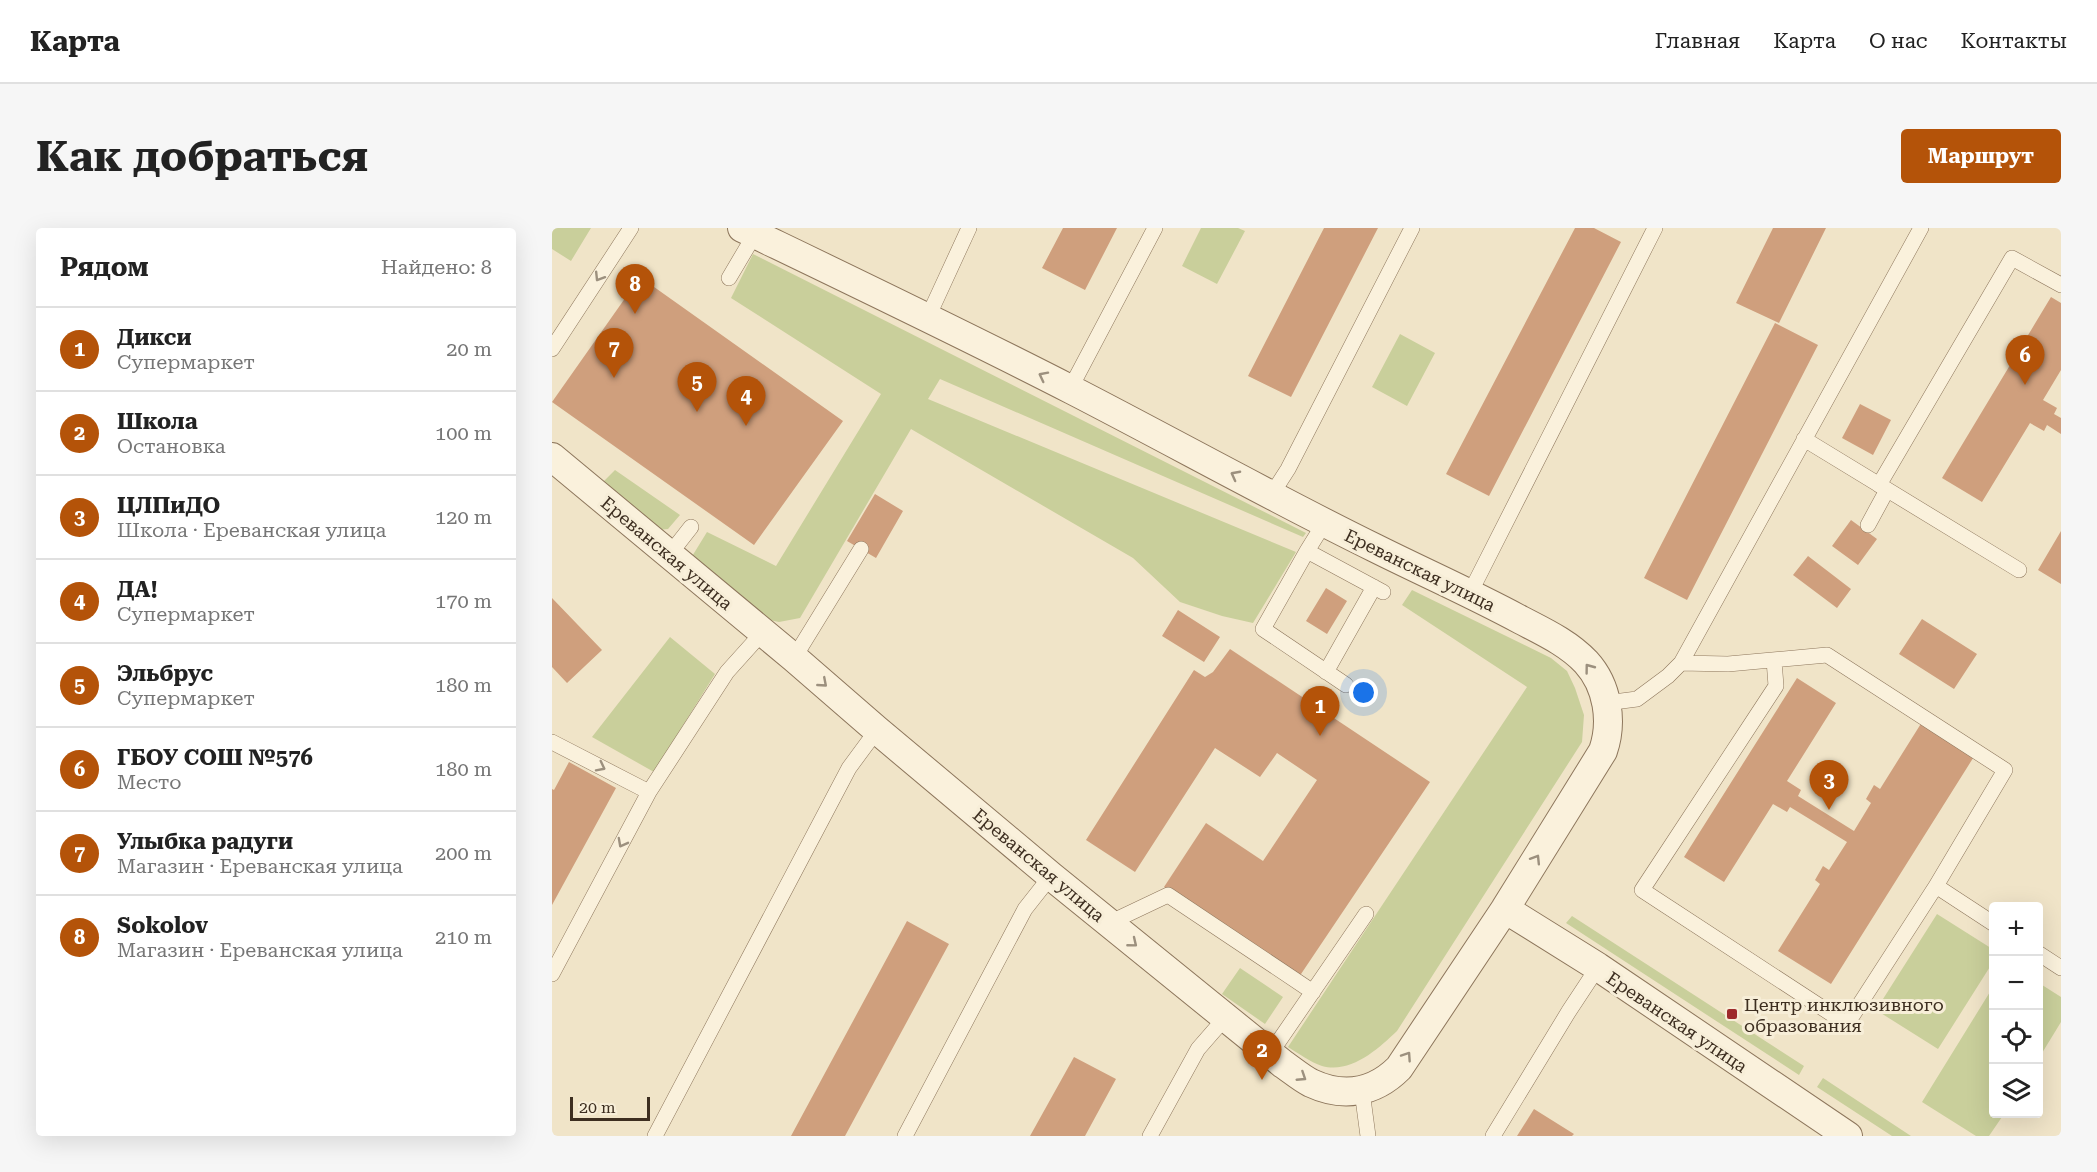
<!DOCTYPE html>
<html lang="ru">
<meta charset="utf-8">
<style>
body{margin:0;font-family:"Roboto Serif",serif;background:#f6f6f6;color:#222}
.controls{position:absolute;right:18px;bottom:18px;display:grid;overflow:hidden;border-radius:6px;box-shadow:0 6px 24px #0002}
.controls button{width:54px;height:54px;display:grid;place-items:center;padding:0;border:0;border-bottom:2px solid #e0e0e0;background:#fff;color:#222;font:30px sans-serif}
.scale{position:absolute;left:18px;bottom:15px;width:80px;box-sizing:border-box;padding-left:6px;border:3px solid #3d2e20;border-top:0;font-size:16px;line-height:21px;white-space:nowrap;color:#3d2e20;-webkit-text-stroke:4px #f7eed8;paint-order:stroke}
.you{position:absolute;left:812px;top:465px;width:21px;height:21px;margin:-15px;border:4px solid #fff;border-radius:50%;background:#1a73e8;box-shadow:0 0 0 9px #1a73e833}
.badge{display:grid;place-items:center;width:39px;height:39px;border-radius:50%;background:#b45309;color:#fff;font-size:20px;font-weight:700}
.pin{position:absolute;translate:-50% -50px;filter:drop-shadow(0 2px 3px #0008)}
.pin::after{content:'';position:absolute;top:32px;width:21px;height:18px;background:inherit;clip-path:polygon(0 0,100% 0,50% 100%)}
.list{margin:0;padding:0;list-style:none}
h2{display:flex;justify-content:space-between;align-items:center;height:78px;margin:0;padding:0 24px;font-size:26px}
h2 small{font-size:20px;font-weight:400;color:#767676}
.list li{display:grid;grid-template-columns:39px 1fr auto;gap:18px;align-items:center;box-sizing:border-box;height:84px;padding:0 24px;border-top:2px solid #e0e0e0}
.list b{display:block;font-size:22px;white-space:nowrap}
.list p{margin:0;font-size:20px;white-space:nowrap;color:#767676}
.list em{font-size:20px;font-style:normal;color:#767676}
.icon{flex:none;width:33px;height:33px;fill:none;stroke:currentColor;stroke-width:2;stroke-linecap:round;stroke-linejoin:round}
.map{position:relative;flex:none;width:1509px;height:908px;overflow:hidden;border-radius:6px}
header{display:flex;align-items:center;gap:36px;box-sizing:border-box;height:84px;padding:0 30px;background:#fff;border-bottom:2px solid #e0e0e0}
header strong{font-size:28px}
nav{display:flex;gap:33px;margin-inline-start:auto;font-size:21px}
.intro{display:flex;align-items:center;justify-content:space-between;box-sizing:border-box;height:144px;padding:0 36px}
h1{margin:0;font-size:42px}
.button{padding:15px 27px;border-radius:6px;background:#b45309;color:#fff;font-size:21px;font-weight:700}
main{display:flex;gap:36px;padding:0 36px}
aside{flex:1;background:#fff;border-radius:6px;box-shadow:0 6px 24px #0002}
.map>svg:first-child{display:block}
.green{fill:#c9cf9b}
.building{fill:#cf9f7d}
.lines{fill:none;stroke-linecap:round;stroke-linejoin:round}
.service-casing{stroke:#8d765c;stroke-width:16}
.minor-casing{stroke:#8d765c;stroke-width:30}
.service{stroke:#faf1dc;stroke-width:15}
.minor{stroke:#faf1dc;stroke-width:28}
.oneway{stroke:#9c907e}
.poi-dot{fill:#9e2a2b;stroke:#f7eed8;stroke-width:2}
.labels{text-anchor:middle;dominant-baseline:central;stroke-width:6;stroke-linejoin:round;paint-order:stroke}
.street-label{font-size:18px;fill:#3d2e20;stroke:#f7eed8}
.poi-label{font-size:18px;fill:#3d2e20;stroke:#f7eed8;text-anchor:start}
</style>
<header>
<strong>Карта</strong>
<nav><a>Главная</a><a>Карта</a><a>О нас</a><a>Контакты</a></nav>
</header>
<div class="intro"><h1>Как добраться</h1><a class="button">Маршрут</a></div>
<main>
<aside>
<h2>Рядом<small>Найдено: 8</small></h2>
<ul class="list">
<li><span class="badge">1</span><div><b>Дикси</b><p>Супермаркет</p></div><em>20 m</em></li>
<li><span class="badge">2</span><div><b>Школа</b><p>Остановка</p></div><em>100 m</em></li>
<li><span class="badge">3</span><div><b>ЦЛПиДО</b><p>Школа · Ереванская улица</p></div><em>120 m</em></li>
<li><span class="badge">4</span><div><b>ДА!</b><p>Супермаркет</p></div><em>170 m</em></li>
<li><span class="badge">5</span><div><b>Эльбрус</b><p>Супермаркет</p></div><em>180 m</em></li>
<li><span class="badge">6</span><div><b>ГБОУ СОШ №576</b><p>Место</p></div><em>180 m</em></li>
<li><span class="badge">7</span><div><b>Улыбка радуги</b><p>Магазин · Ереванская улица</p></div><em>200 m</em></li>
<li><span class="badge">8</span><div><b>Sokolov</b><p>Магазин · Ереванская улица</p></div><em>210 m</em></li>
</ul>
</aside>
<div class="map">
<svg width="1509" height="908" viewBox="0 0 1509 908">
<rect width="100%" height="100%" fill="#f0e4c8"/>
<!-- green -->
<path class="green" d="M 0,0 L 39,0 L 19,33 L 0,21 Z
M 649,0 L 686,0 L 693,3 L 665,56 L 630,38 Z
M 201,26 L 754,305 L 751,309 L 388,151 L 376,171 L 744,324 L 701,395 L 670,388 L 628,374 L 581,330 L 359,201 L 248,390 L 227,394 L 208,390 L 139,330 L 155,304 L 224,338 L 329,166 L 179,70 Z
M 848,106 L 883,125 L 855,178 L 820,159 Z
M 63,242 L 128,287 L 116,301 L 95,303 L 50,255 Z
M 860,362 L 999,430 L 1015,443 L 1023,460 L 1032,487 L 1030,514 L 845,803 C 826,821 799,846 770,838 C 758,834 746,825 736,819 L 975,459 L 850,377 Z
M 118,409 L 163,446 L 102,544 L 40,509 Z
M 1385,686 L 1442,722 L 1441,734 L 1386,821 L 1324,782 Z
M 1020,688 L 1252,838 L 1247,847 L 1014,695 Z
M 688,740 L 731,769 L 713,796 L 670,766 Z
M 1487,755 L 1509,769 L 1509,794 L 1487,830 Z
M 1441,759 L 1442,886 L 1452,886 L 1437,908 L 1424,908 L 1370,874 Z
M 1271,850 L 1359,908 L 1340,908 L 1265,859 Z"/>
<!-- building -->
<path class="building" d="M 511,0 L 565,0 L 533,62 L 490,40 Z
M 772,0 L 826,0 L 739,169 L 696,148 Z
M 1023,0 L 1042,0 L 1069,14 L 937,268 L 894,246 Z
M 1221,0 L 1274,0 L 1227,95 L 1184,75 Z
M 88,49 L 291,193 L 202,317 L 0,174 Z
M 1499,69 L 1509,75 L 1509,142 L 1491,172 L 1505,180 L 1502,186 L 1509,190 L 1509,206 L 1495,197 L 1492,203 L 1478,195 L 1430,274 L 1390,250 Z
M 1223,95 L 1266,117 L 1135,372 L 1092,350 Z
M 1308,176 L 1339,192 L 1321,227 L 1290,210 Z
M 323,266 L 351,283 L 324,330 L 295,313 Z
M 1299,292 L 1325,311 L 1306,337 L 1280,318 Z
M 1509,303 L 1509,356 L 1486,342 Z
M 1256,328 L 1299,361 L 1285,380 L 1241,347 Z
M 774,360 L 795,373 L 775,406 L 754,393 Z
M 0,370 L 50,422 L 15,455 L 0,439 Z
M 626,382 L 668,409 L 652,434 L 610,408 Z
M 1370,391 L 1425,426 L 1402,461 L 1347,426 Z
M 678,421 L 878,554 L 747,749 L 612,659 L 654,595 L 711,633 L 765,552 L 725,525 L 708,549 L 663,520 L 583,644 L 534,612 L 642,442 L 653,449 L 661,444 Z
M 1245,450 L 1284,475 L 1235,553 L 1249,562 L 1246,568 L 1302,603 L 1319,575 L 1314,571 L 1322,557 L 1328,561 L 1370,494 L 1423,527 L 1279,756 L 1226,723 L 1268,656 L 1263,652 L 1271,638 L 1277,642 L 1295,614 L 1238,579 L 1235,584 L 1221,576 L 1172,654 L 1132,629 Z
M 17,534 L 64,560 L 0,677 L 0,561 L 2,562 Z
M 355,693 L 397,716 L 293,908 L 239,908 Z
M 522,829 L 564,851 L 533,908 L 478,908 Z
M 982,881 L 1022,906 L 1020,908 L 965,908 Z"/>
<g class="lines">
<defs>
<path id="service" d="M 177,50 L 203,6
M 376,89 L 417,0
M 0,121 L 79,0
M 518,161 L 603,0
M 1252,211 L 1467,342
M 1327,257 L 1460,30 L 1509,57
M 720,266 L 736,241 L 860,0
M 773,294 L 755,323 L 711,401 L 794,457
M 1316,297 L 1335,262
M 755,323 L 831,364
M 117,327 L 139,299
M 918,365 L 1103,0
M 242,430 L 309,321
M 1222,432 L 1224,458 L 1090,662 L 1295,796 L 1384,658
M 1129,435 L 1176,436 L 1275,427 L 1453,542 L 1384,658 L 1442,696
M 774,444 L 822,359
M 1054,475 L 1085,471 L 1116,448 L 1129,435 L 1369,0
M 0,514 L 97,564
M 557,695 L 616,667 L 761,764
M 1486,725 L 1509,740
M 0,746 L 97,564 L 175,444 L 211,404
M 718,826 L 814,686
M 810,863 L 816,908
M 103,908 L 297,540 L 325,502
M 353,908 L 473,681 L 499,648
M 598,908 L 646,821 L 673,790
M 941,908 L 1017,783 L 1046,739"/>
<path id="minor" d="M 0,229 L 242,430 L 325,502 L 499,648 L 731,836 C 740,842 749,850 759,855 C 791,870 822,865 847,840 L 953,681 L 1051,523 C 1061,494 1056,458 1034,434 C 1016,415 992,404 969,392 C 921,366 871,344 823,320 C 721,270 621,214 520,162 C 411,106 300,53 190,0
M 953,681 L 1046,739 L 1296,908"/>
</defs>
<!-- service casing -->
<use href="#service" class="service-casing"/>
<!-- minor casing -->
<use href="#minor" class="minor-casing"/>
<!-- service -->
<use href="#service" class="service"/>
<!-- minor -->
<use href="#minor" class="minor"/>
</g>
<!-- one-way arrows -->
<defs><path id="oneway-chevron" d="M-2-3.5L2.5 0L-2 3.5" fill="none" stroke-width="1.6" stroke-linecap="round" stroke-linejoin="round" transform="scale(1.5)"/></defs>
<g class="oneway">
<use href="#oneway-chevron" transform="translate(47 49) rotate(122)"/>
<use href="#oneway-chevron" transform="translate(491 148) rotate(-153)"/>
<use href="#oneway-chevron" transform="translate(683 247) rotate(-152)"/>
<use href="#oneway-chevron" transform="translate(1037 440) rotate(-127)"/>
<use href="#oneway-chevron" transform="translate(271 455) rotate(41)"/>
<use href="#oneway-chevron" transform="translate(49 539) rotate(27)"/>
<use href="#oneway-chevron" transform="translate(70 615) rotate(118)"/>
<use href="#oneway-chevron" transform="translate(984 631) rotate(-58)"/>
<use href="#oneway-chevron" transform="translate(581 715) rotate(39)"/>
<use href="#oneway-chevron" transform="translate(855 828) rotate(-56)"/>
<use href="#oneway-chevron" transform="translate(750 849) rotate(33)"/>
</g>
<!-- markers -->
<rect class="poi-dot" x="1174" y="780" width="12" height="12" rx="3"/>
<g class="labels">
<!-- street labels -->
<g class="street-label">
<text transform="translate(115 325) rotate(40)">Ереванская улица</text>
<text transform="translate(868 342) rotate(26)">Ереванская улица</text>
<text transform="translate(487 637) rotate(40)">Ереванская улица</text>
<text transform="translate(1125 794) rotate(34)">Ереванская улица</text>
</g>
<!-- poi labels -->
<g class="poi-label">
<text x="1192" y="776">Центр инклюзивного<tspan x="1192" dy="21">образования</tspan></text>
</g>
</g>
</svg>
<div class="controls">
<button>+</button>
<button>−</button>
<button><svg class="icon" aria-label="locate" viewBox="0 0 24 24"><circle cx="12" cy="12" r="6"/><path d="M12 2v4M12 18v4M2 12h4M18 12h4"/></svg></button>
<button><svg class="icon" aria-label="layers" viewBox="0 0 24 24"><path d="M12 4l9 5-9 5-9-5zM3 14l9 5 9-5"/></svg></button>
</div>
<div class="scale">20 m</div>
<div class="you"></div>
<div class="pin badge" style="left:768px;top:508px">1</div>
<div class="pin badge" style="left:710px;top:852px">2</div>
<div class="pin badge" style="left:1277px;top:582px">3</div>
<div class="pin badge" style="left:194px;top:198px">4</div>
<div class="pin badge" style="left:145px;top:184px">5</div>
<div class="pin badge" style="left:1473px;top:157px">6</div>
<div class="pin badge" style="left:62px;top:150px">7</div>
<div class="pin badge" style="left:83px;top:86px">8</div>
</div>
</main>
